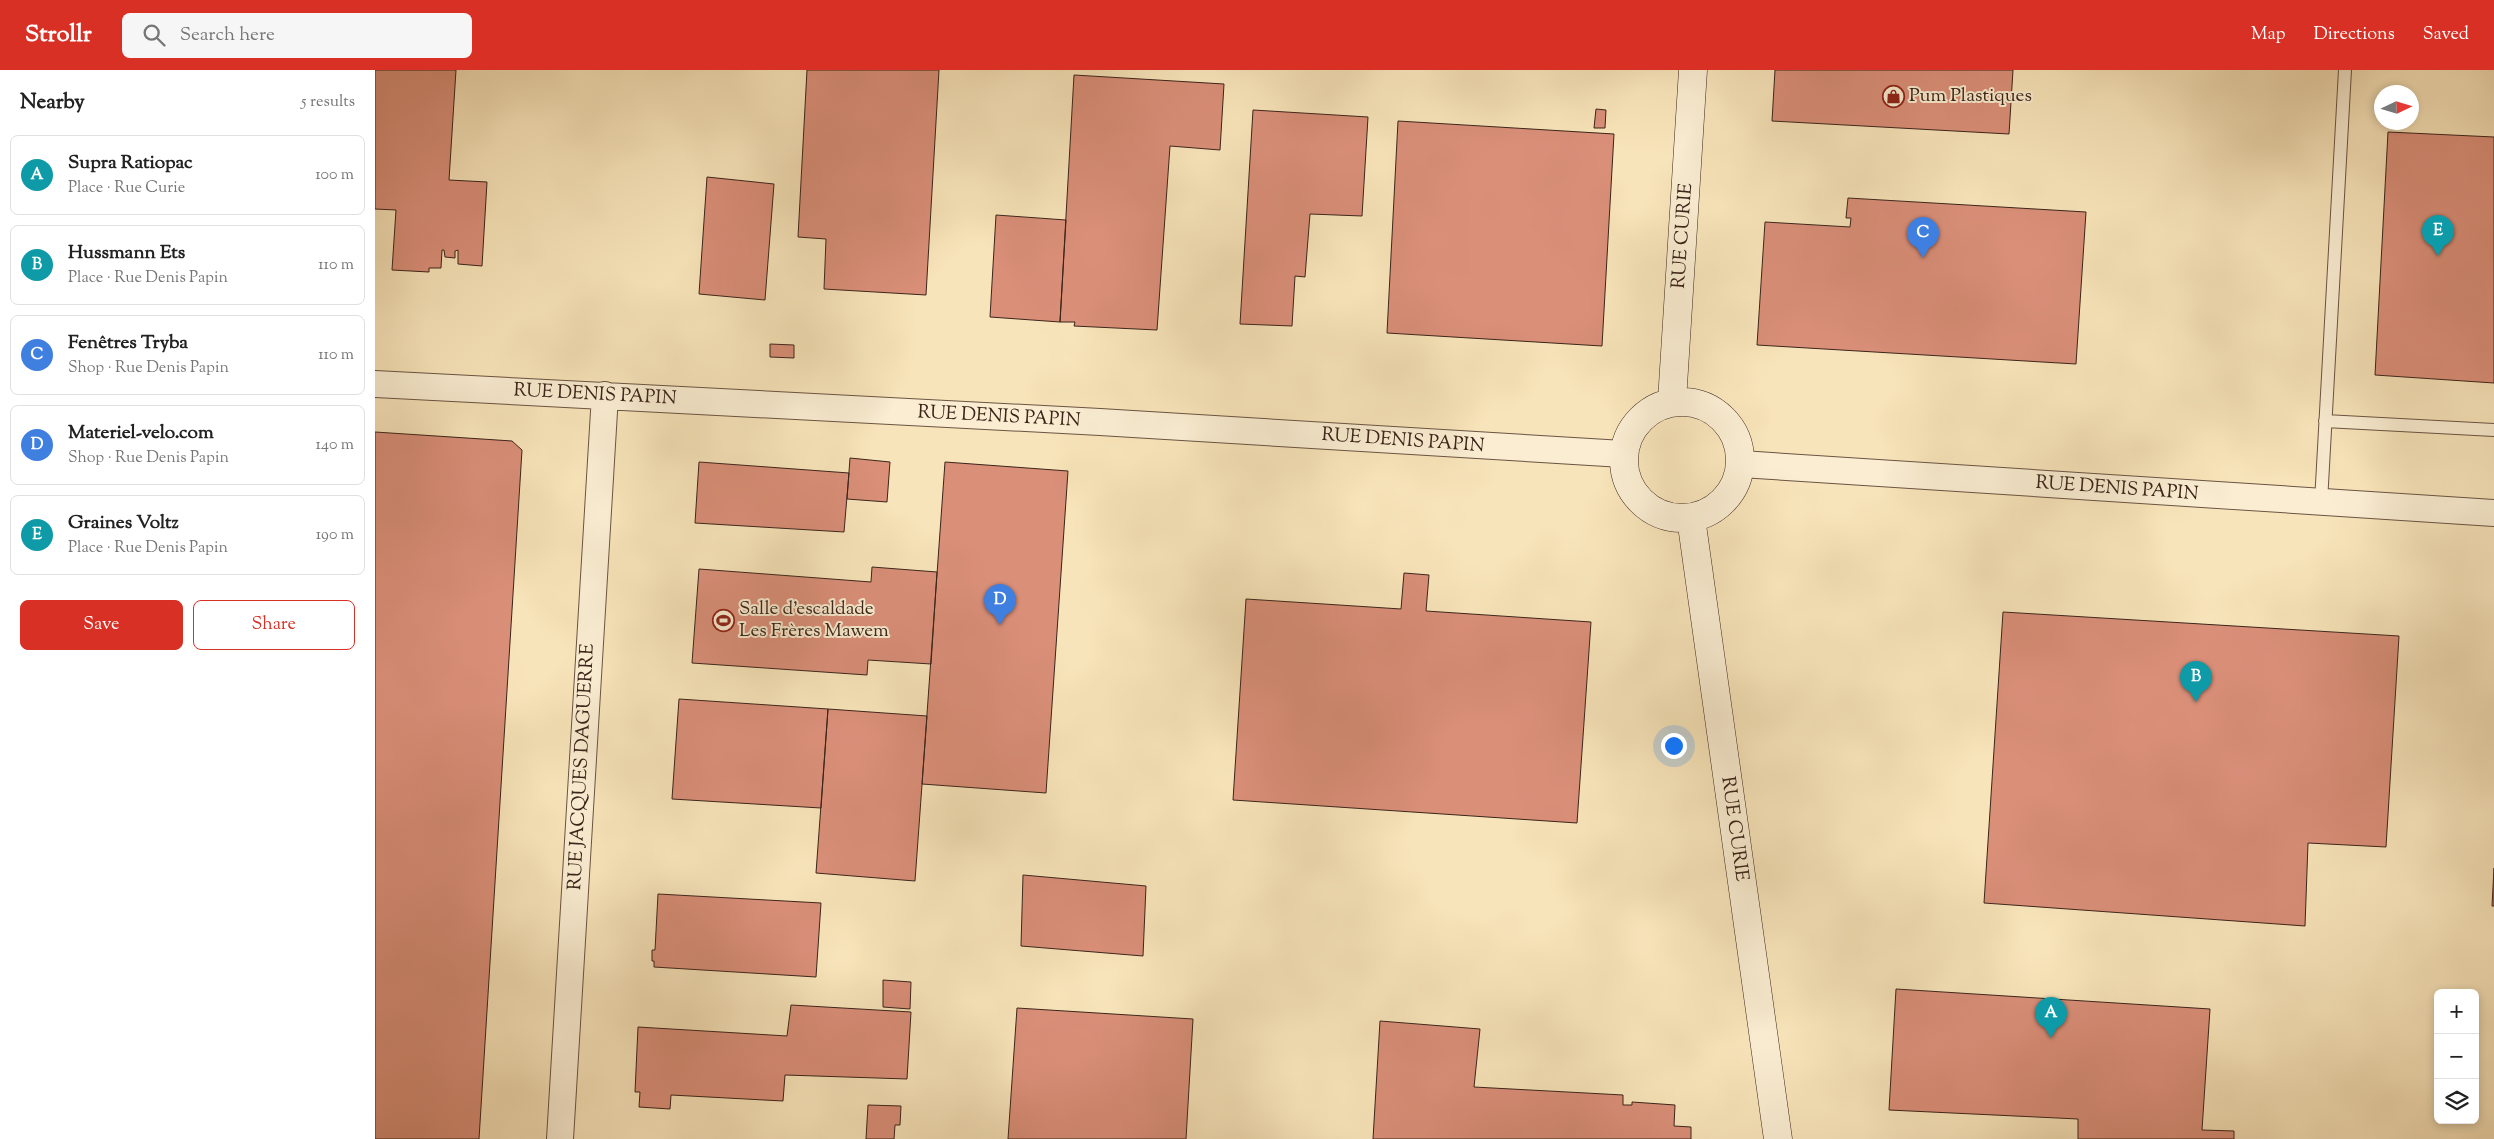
<!DOCTYPE html>
<meta charset="utf-8">
<style>
body{margin:0;font-family:"Sorts Mill Goudy",serif;background:#f6f6f6;color:#222}
.controls{position:absolute;right:15px;bottom:15px;display:grid;overflow:hidden;border-radius:8px;box-shadow:0 2px 8px #0003}
.controls button{width:45px;height:45px;display:grid;place-items:center;padding:0;border:0;border-bottom:1px solid #e0e0e0;background:#fff;color:#222;font:25px sans-serif}
.compass{position:absolute;left:1999px;top:15px;width:45px;height:45px;border-radius:50%;background:#fff;box-shadow:0 2px 8px #0003;rotate:86deg}
.you{position:absolute;left:1298px;top:675px;width:18px;height:18px;margin:-12px;border:4px solid #fff;border-radius:50%;background:#1a73e8;box-shadow:0 0 0 8px #1a73e833}
.badge{display:grid;place-items:center;width:32px;height:32px;border-radius:50%;background:#d93025;color:#fff;font-size:16px;font-weight:700}
.pin{position:absolute;translate:-50% -41px;filter:drop-shadow(0 1px 2px #0008)}
.pin::after{content:'';position:absolute;top:26px;width:18px;height:15px;background:inherit;clip-path:polygon(0 0,100% 0,50% 100%)}
.list{margin:0;padding:0;list-style:none}
h2{display:flex;justify-content:space-between;align-items:center;height:65px;margin:0;padding:0 20px;font-size:21px}
h2 small{font-size:16px;font-weight:400;color:#767676}
.list li{display:grid;grid-template-columns:32px 1fr auto;gap:15px;align-items:center;box-sizing:border-box;height:80px;margin:0 10px 10px;padding:0 10px;border:1px solid #e0e0e0;border-radius:8px}
.list b{display:block;font-size:19px;white-space:nowrap}
.list p{margin:0;font-size:16px;white-space:nowrap;color:#767676}
.list em{font-size:16px;font-style:normal;color:#767676}
.actions{display:flex;gap:10px;padding:15px 20px}
.actions a{flex:1;padding:11px 0;border:1px solid #d93025;border-radius:8px;text-align:center;font-size:18px;color:#d93025}
.actions .main{background:#d93025;color:#fff}
.icon{flex:none;width:28px;height:28px;fill:none;stroke:currentColor;stroke-width:2;stroke-linecap:round;stroke-linejoin:round}
.map{position:relative;flex:none;width:2119px;height:1069px;overflow:hidden}
header{display:flex;align-items:center;gap:30px;box-sizing:border-box;height:70px;padding:0 25px;background:#d93025;color:#fff}
header strong{font-size:24px}
nav{display:flex;gap:28px;margin-inline-start:auto;font-size:18px}
.search{width:350px;height:45px;background:#f6f6f6;display:flex;align-items:center;gap:12px;box-sizing:border-box;padding:0 18px;border-radius:8px;color:#767676;font-size:19px}
main{display:flex}
aside{flex:1;background:#fff}
.map>svg:first-child{display:block}
.building{fill:#da8f79;stroke:#3b241a}
.lines{fill:none;stroke-linecap:round;stroke-linejoin:round}
.service-casing{stroke:#6a5442;stroke-width:14}
.minor-casing{stroke:#6a5442;stroke-width:28}
.secondary-casing{stroke:#3b241a;stroke-width:29}
.service{stroke:#faedd2;stroke-width:12}
.minor{stroke:#faedd2;stroke-width:26}
.secondary{stroke:#faedd2;stroke-width:28}
.labels{text-anchor:middle;dominant-baseline:central;stroke-width:4;stroke-linejoin:round;paint-order:stroke}
.poi-label{font-size:19px;fill:#3b241a;stroke:#faedd2;text-anchor:start}
.street-label{font-size:19px;fill:#3b241a;stroke:#faedd2}
</style>
<header>
<strong>Strollr</strong>
<div class="search"><svg class="icon" aria-label="search" viewBox="0 0 24 24"><circle cx="10" cy="10" r="6"/><path d="M15 15l6 6"/></svg>Search here</div>
<nav><a>Map</a><a>Directions</a><a>Saved</a></nav>
</header>
<main>
<aside>
<h2>Nearby<small>5 results</small></h2>
<ul class="list">
<li><span class="badge" style="background:#0f9aa8">A</span><div><b>Supra Ratiopac</b><p>Place · Rue Curie</p></div><em>100 m</em></li>
<li><span class="badge" style="background:#0f9aa8">B</span><div><b>Hussmann Ets</b><p>Place · Rue Denis Papin</p></div><em>110 m</em></li>
<li><span class="badge" style="background:#3f7fe0">C</span><div><b>Fenêtres Tryba</b><p>Shop · Rue Denis Papin</p></div><em>110 m</em></li>
<li><span class="badge" style="background:#3f7fe0">D</span><div><b>Materiel-velo.com</b><p>Shop · Rue Denis Papin</p></div><em>140 m</em></li>
<li><span class="badge" style="background:#0f9aa8">E</span><div><b>Graines Voltz</b><p>Place · Rue Denis Papin</p></div><em>190 m</em></li>
</ul>
<div class="actions"><a class="main">Save</a><a>Share</a></div>
</aside>
<div class="map">
<svg width="2119" height="1069" viewBox="0 0 2119 1069">
<rect width="100%" height="100%" fill="#f8e4ba"/>
<filter id="stains"><feTurbulence type="fractalNoise" baseFrequency=".004" numOctaves="4"/><feColorMatrix values="0 0 0 0 .2 0 0 0 0 .09 0 0 0 0 .02 0 0 0 .5 -.17"/></filter>
<radialGradient id="worn" r=".72"><stop offset=".6" stop-color="#630" stop-opacity="0"/><stop offset="1" stop-color="#630" stop-opacity=".3"/></radialGradient>
<!-- building -->
<path class="building" d="M 0,0 L 81,0 L 74,110 L 112,112 L 107,196 L 83,194 L 83,180 L 80,181 L 80,188 L 70,187 L 69,180 L 67,180 L 66,198 L 54,198 L 54,202 L 17,200 L 21,140 L 0,139 Z
M 432,0 L 564,0 L 551,225 L 449,219 L 451,169 L 423,167 Z
M 1400,0 L 1638,0 L 1634,64 L 1397,51 Z
M 699,5 L 849,14 L 845,80 L 795,76 L 782,260 L 699,256 L 700,252 L 685,252 Z
M 1221,39 L 1231,40 L 1230,58 L 1219,58 Z
M 878,40 L 993,47 L 987,146 L 935,144 L 930,207 L 920,206 L 917,256 L 865,254 Z
M 1023,51 L 1239,64 L 1227,276 L 1012,263 Z
M 2013,62 L 2119,67 L 2119,313 L 2000,305 Z
M 332,107 L 399,114 L 390,230 L 324,224 Z
M 1473,128 L 1711,142 L 1701,294 L 1382,275 L 1390,152 L 1475,157 L 1476,148 L 1471,148 Z
M 621,145 L 691,150 L 685,252 L 615,247 Z
M 395,274 L 419,275 L 419,288 L 395,287 Z
M 0,362 L 137,371 L 147,380 L 104,1069 L 0,1069 Z
M 475,388 L 515,392 L 512,432 L 472,429 Z
M 324,392 L 474,403 L 469,462 L 320,453 Z
M 570,392 L 693,401 L 671,723 L 547,714 Z
M 497,497 L 562,502 L 556,594 L 493,590 L 492,605 L 317,593 L 324,499 L 496,512 Z
M 1029,503 L 1054,505 L 1051,541 L 1216,552 L 1202,753 L 858,730 L 871,529 L 1026,539 Z
M 1628,542 L 2024,566 L 2011,777 L 1933,773 L 1930,856 L 1609,833 Z
M 304,629 L 453,639 L 446,738 L 297,729 Z
M 453,639 L 552,646 L 540,811 L 441,803 Z
M 2119,798 L 2119,836 L 2117,836 Z
M 648,805 L 771,816 L 768,886 L 646,876 Z
M 283,824 L 446,833 L 441,907 L 279,897 L 279,891 L 277,891 L 277,880 L 280,880 Z
M 508,910 L 536,912 L 535,939 L 508,937 Z
M 1521,919 L 1835,939 L 1827,1060 L 1859,1061 L 1859,1069 L 1703,1069 L 1703,1049 L 1514,1040 Z
M 416,935 L 536,942 L 532,1009 L 410,1005 L 408,1031 L 296,1025 L 295,1039 L 264,1037 L 265,1022 L 260,1022 L 263,957 L 412,966 Z
M 642,938 L 818,949 L 811,1069 L 633,1069 Z
M 1005,951 L 1105,959 L 1099,1017 L 1248,1025 L 1248,1035 L 1257,1035 L 1257,1032 L 1300,1035 L 1299,1056 L 1316,1057 L 1316,1069 L 998,1069 Z
M 493,1035 L 526,1036 L 525,1055 L 520,1055 L 519,1069 L 491,1069 Z"/>
<g class="lines">
<defs>
<path id="service" d="M 1950,351 L 2119,360
M 1946,432 L 1970,0"/>
<path id="minor" d="M 0,314 L 725,352 L 1248,384
M 1366,394 L 2119,443
M 185,1069 L 230,325"/>
<path id="secondary" d="M 1297,331 L 1318,0
M1249 390a58 58 0 1 1 116 0a58 58 0 1 1-116 0Z
M 1316,448 L 1403,1069"/>
</defs>
<!-- service casing -->
<use href="#service" class="service-casing"/>
<!-- minor casing -->
<use href="#minor" class="minor-casing"/>
<!-- secondary casing -->
<use href="#secondary" class="secondary-casing"/>
<!-- service -->
<use href="#service" class="service"/>
<!-- minor -->
<use href="#minor" class="minor"/>
<!-- secondary -->
<use href="#secondary" class="secondary"/>
</g>
<!-- icons -->
<defs>
<symbol id="shop-ring" viewBox="-11 -11 22 22"><circle r="9.5" fill="#faedd2" stroke="#8f2418" stroke-width="1.5"/><path d="M-5-2.5h2.3a2.7 3.5 0 0 1 5.4 0H5L5.5 6h-11ZM-1.5-2.5h3a1.5 2.3 0 0 0-3 0Z" fill="#8f2418"/></symbol>
<symbol id="stadium-ring" viewBox="-11 -11 22 22"><circle r="9.5" fill="#faedd2" stroke="#8f2418" stroke-width="1.5"/><path d="M0-5a6.5 5 0 1 0 0 10a6.5 5 0 1 0 0-10ZM-3.5-1.8h7v3.6h-7Z" fill="#8f2418"/></symbol>
</defs>
<g fill-rule="evenodd">
<use href="#shop-ring" x="1506" y="14" width="25" height="25"/>
<use href="#stadium-ring" x="336" y="538" width="25" height="25"/>
</g>
<g class="labels">
<!-- poi labels -->
<g class="poi-label">
<text x="1534" y="26">Pum Plastiques</text>
<text x="364" y="539">Salle d'escaldade<tspan x="364" dy="22">Les Frères Mawem</tspan></text>
</g>
<!-- street labels -->
<g class="street-label">
<text transform="translate(1308 166) rotate(-86)">RUE CURIE</text>
<text transform="translate(220 325) rotate(3)">RUE DENIS PAPIN</text>
<text transform="translate(624 347) rotate(3)">RUE DENIS PAPIN</text>
<text transform="translate(1028 371) rotate(4)">RUE DENIS PAPIN</text>
<text transform="translate(1742 419) rotate(4)">RUE DENIS PAPIN</text>
<text transform="translate(207 697) rotate(-87)">RUE JACQUES DAGUERRE</text>
<text transform="translate(1359 759) rotate(82)">RUE CURIE</text>
</g>
</g>
<rect width="100%" height="100%" filter="url(#stains)"/>
<rect width="100%" height="100%" fill="url(#worn)"/>
</svg>
<div class="controls">
<button>+</button>
<button>−</button>
<button><svg class="icon" aria-label="layers" viewBox="0 0 24 24"><path d="M12 4l9 5-9 5-9-5zM3 14l9 5 9-5"/></svg></button>
</div>
<svg class="compass" viewBox="-18 -18 36 36"><path d="M0-13l5 13h-10z" fill="#e53935"/><path d="M0 13l5-13h-10z" fill="#767676"/></svg>
<div class="you"></div>
<div class="pin badge" style="left:1676px;top:968px;background:#0f9aa8">A</div>
<div class="pin badge" style="left:1821px;top:632px;background:#0f9aa8">B</div>
<div class="pin badge" style="left:1548px;top:188px;background:#3f7fe0">C</div>
<div class="pin badge" style="left:625px;top:555px;background:#3f7fe0">D</div>
<div class="pin badge" style="left:2063px;top:186px;background:#0f9aa8">E</div>
</div>
</main>
